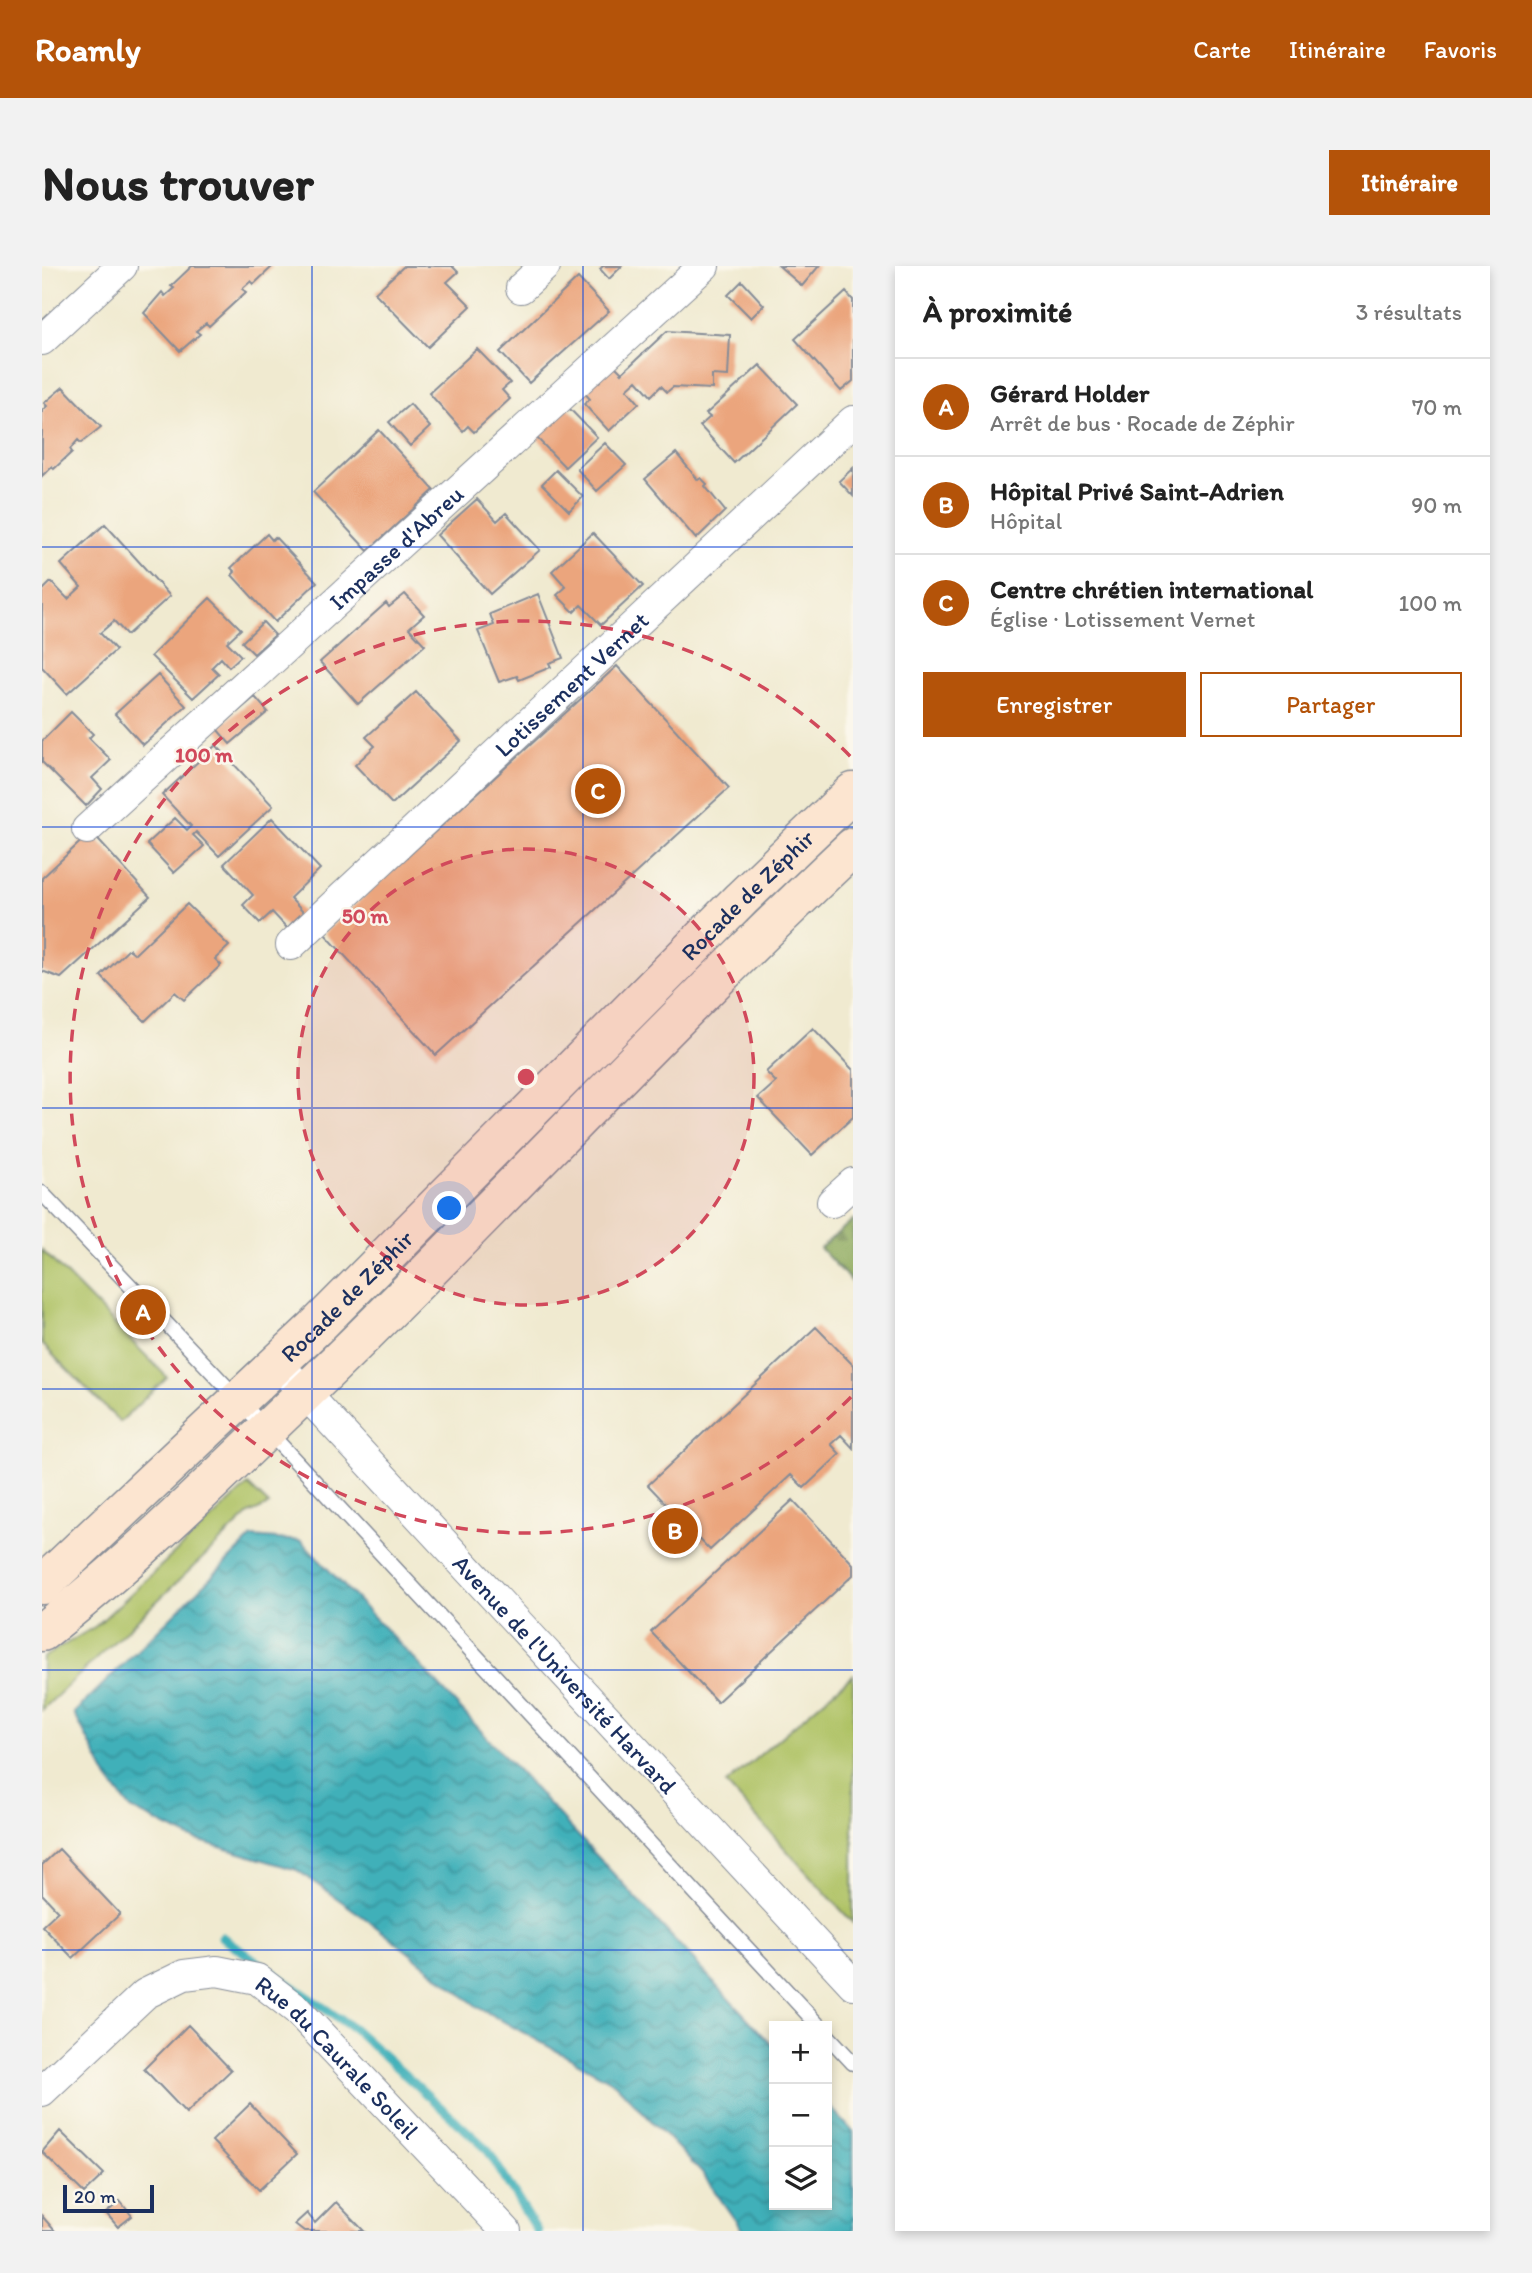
<!DOCTYPE html>
<html lang="fr">
<meta charset="utf-8">
<style>
body{margin:0;font-family:Itim,sans-serif;background:#f2f2f2;color:#222}
.controls{position:absolute;right:21px;bottom:21px;display:grid;overflow:hidden;border-radius:0px;box-shadow:0 4px 10px #0003}
.controls button{width:63px;height:63px;display:grid;place-items:center;padding:0;border:0;border-bottom:2px solid #e0e0e0;background:#fff;color:#222;font:35px sans-serif}
.scale{position:absolute;left:21px;bottom:18px;width:91px;box-sizing:border-box;padding-left:7px;border:4px solid #1b2f5e;border-top:0;font-size:19px;line-height:24px;white-space:nowrap;color:#1b2f5e;-webkit-text-stroke:5px #fbf7ec;paint-order:stroke}
.you{position:absolute;left:408px;top:943px;width:24px;height:24px;margin:-18px;border:5px solid #fff;border-radius:50%;background:#1a73e8;box-shadow:0 0 0 10px #1a73e833}
.badge{display:grid;place-items:center;width:46px;height:46px;border-radius:50%;background:#b45309;color:#fff;font-size:23px;font-weight:700}
.pin{position:absolute;translate:-50% -50%;border:4px solid #fff;box-shadow:0 2px 7px #0006}
.list{margin:0;padding:0;list-style:none}
h2{display:flex;justify-content:space-between;align-items:center;height:91px;margin:0;padding:0 28px;font-size:30px}
h2 small{font-size:23px;font-weight:400;color:#767676}
.list li{display:grid;grid-template-columns:46px 1fr auto;gap:21px;align-items:center;box-sizing:border-box;height:98px;padding:0 28px;border-top:2px solid #e0e0e0}
.list b{display:block;font-size:26px;white-space:nowrap}
.list p{margin:0;font-size:23px;white-space:nowrap;color:#767676}
.list em{font-size:23px;font-style:normal;color:#767676}
.actions{display:flex;gap:14px;padding:21px 28px}
.actions a{flex:1;padding:16px 0;border:2px solid #b45309;border-radius:0px;text-align:center;font-size:24px;color:#b45309}
.actions .main{background:#b45309;color:#fff}
.icon{flex:none;width:38px;height:38px;fill:none;stroke:currentColor;stroke-width:2;stroke-linecap:round;stroke-linejoin:round}
.map{position:relative;flex:none;width:811px;height:1965px;overflow:hidden;border-radius:0px}
header{display:flex;align-items:center;gap:42px;box-sizing:border-box;height:98px;padding:0 35px;background:#b45309;color:#fff}
header strong{font-size:33px}
nav{display:flex;gap:38px;margin-inline-start:auto;font-size:24px}
.intro{display:flex;align-items:center;justify-content:space-between;box-sizing:border-box;height:168px;padding:0 42px}
h1{margin:0;font-size:49px}
.button{padding:18px 32px;border-radius:0px;background:#b45309;color:#fff;font-size:24px;font-weight:700}
main{display:flex;gap:42px;padding:0 42px}
aside{flex:1;background:#fff;border-radius:0px;box-shadow:0 4px 10px #0003}
.map>svg:first-child{display:block}
.grass{fill:#afc265;stroke:#657862;stroke-width:2}
.forest{fill:url(#forest-firs);stroke:#536c5c;stroke-width:2}
.water{fill:url(#water-waves);stroke:#2e708c;stroke-width:2}
.lines{fill:none;stroke-linecap:round;stroke-linejoin:round}
.stream{stroke:#40b0b9;stroke-width:9}
.building{fill:#eba57d}
.service-casing{stroke:#868c97;stroke-width:17}
.minor-casing{stroke:#868c97;stroke-width:32}
.secondary-casing{stroke:#868c97;stroke-width:41}
.service{stroke:#fff;stroke-width:14}
.minor{stroke:#fff;stroke-width:30}
.secondary{stroke:#fce5d0;stroke-width:38}
.grid{fill:none;stroke:#1d4ed8;stroke-width:2;stroke-opacity:0.55}
.ring{fill:none;stroke:#d1495b;stroke-width:3.5;stroke-dasharray:12 9}
.labels{text-anchor:middle;dominant-baseline:central;stroke-width:5;stroke-linejoin:round;paint-order:stroke}
.street-label{font-size:24px;fill:#1b2f5e;stroke:#fbf7ec}
.centre{fill:#d1495b;stroke:#fbf7ec;stroke-width:3.5}
.ring-label{font-size:21px;text-anchor:middle;font-weight:bold;fill:#d1495b;stroke:#fbf7ec;stroke-width:5;stroke-linejoin:round;paint-order:stroke}
</style>
<header>
<strong>Roamly</strong>
<nav><a>Carte</a><a>Itinéraire</a><a>Favoris</a></nav>
</header>
<div class="intro"><h1>Nous trouver</h1><a class="button">Itinéraire</a></div>
<main>
<div class="map">
<svg width="811" height="1965" viewBox="0 0 811 1965">
<defs>
<pattern id="forest-firs" width="22" height="20" patternUnits="userSpaceOnUse" patternTransform="scale(1.75)"><rect width="22" height="20" fill="#8ba85a"/><path d="M5 1l3.5 6h-7zM16 11l3.5 6h-7z" fill="#71894e"/></pattern>
<pattern id="water-waves" width="16" height="10" patternUnits="userSpaceOnUse" patternTransform="scale(1.75)"><rect width="16" height="10" fill="#40b0b9"/><path d="M0 5q4-4 8 0t8 0" fill="none" stroke="#35909a"/></pattern>
</defs>
<rect width="100%" height="100%" fill="#fbf7ec"/>
<filter id="ink" filterUnits="userSpaceOnUse"><feTurbulence type="fractalNoise" baseFrequency=".0143" numOctaves="2"/><feDisplacementMap in="SourceGraphic" scale="14" xChannelSelector="R" yChannelSelector="G"/><feConvolveMatrix kernelMatrix="1 2 1 2 8 2 1 2 1" color-interpolation-filters="sRGB"/></filter>
<filter id="wash" filterUnits="userSpaceOnUse"><feTurbulence type="fractalNoise" baseFrequency=".00686" numOctaves="4" result="noise"/><feDisplacementMap in="SourceGraphic" scale="28" xChannelSelector="R" yChannelSelector="G"/><feGaussianBlur stdDeviation="1.57" result="paint"/><feColorMatrix in="noise" values="0 0 0 0 0 0 0 0 0 0 0 0 0 0 0 0 0 1.4 0 .05"/><feComposite in="paint" operator="in"/></filter>
<g filter="url(#wash)">
<rect width="100%" height="100%" fill="#f0ead0"/>
<!-- grass -->
<path class="grass" d="M 0,984 L 125,1111 L 78,1156 L 0,1078 Z
M 206,1219 L 227,1239 L 207,1248 L 0,1444 L 0,1392 L 54,1360 Z
M 811,1409 L 811,1657 L 684,1518 Z"/>
<!-- forest -->
<path class="forest" d="M 811,954 L 811,1017 L 778,982 Z"/>
<!-- water -->
<path class="water" d="M 210,1271 L 259,1275 L 375,1396 L 732,1781 L 732,1939 L 785,1939 L 785,1837 L 811,1866 L 811,1965 L 701,1965 L 660,1907 L 573,1817 L 437,1742 L 323,1652 L 255,1604 L 148,1572 L 89,1543 L 66,1513 L 32,1447 Z"/>
<g class="lines">
<!-- stream -->
<path class="stream" d="M 180,1671 L 312,1763 L 445,1883 L 495,1965"/>
</g>
<g id="blocks">
<!-- building -->
<path class="building" d="M 150,0 L 231,0 L 212,18 L 209,15 L 200,23 L 204,26 L 167,60 L 164,57 L 154,65 L 158,68 L 138,85 L 102,47 L 120,26 L 123,30 L 132,22 L 129,20 Z
M 362,0 L 410,0 L 416,6 L 405,16 L 429,40 L 386,81 L 333,27 Z
M 561,0 L 580,0 L 567,13 L 558,3 Z
M 737,0 L 777,0 L 760,20 Z
M 536,12 L 567,45 L 487,117 L 458,86 Z
M 700,15 L 722,39 L 709,52 L 686,29 Z
M 804,26 L 811,34 L 811,115 L 799,125 L 753,73 Z
M 625,65 L 688,69 L 686,110 L 670,109 L 670,123 L 631,121 L 625,126 L 619,120 L 609,130 L 595,114 L 585,123 L 597,137 L 567,165 L 542,138 L 548,133 L 539,123 L 569,96 L 580,107 Z
M 435,83 L 468,117 L 460,124 L 468,133 L 432,166 L 426,160 L 421,165 L 387,127 Z
M 718,99 L 755,138 L 692,197 L 658,160 L 668,151 L 664,148 Z
M 21,121 L 59,161 L 39,177 L 36,174 L 28,183 L 30,186 L 12,203 L 10,200 L 0,210 L 0,145 L 5,140 L 2,137 Z
M 368,138 L 388,161 L 368,180 L 347,156 Z
M 523,138 L 555,171 L 523,201 L 491,168 Z
M 337,164 L 392,224 L 326,285 L 271,226 Z
M 563,177 L 584,199 L 555,225 L 535,203 Z
M 634,187 L 656,214 L 659,212 L 665,218 L 663,220 L 683,245 L 654,273 L 603,213 Z
M 811,202 L 811,230 L 797,215 Z
M 514,204 L 541,231 L 527,245 L 500,218 Z
M 435,233 L 455,255 L 464,247 L 498,284 L 448,328 L 395,269 Z
M 63,258 L 128,330 L 85,369 L 72,355 L 58,367 L 74,384 L 25,428 L 0,401 L 0,325 L 9,316 L 26,333 L 39,321 L 19,298 Z
M 551,267 L 601,320 L 559,359 L 539,339 L 532,346 L 515,329 L 524,321 L 510,305 Z
M 225,268 L 230,274 L 233,271 L 275,316 L 233,356 L 190,309 L 193,306 L 189,302 Z
M 363,328 L 382,349 L 367,362 L 383,379 L 316,438 L 278,396 L 344,337 L 347,341 Z
M 496,328 L 521,392 L 507,397 L 509,401 L 477,414 L 475,410 L 457,416 L 436,365 L 452,359 L 448,348 Z
M 168,332 L 199,363 L 185,376 L 199,390 L 187,401 L 179,392 L 170,401 L 177,408 L 151,432 L 109,390 Z
M 221,356 L 233,369 L 212,388 L 200,376 Z
M 575,400 L 687,522 L 394,789 L 282,667 Z
M 116,409 L 144,440 L 101,479 L 73,448 Z
M 374,426 L 419,475 L 350,538 L 313,499 L 333,480 L 324,471 Z
M 213,431 L 226,446 L 188,478 L 175,463 Z
M 29,446 L 51,468 L 47,472 L 69,494 L 50,512 L 60,523 L 44,540 L 0,496 L 0,475 Z
M 174,479 L 231,540 L 177,590 L 154,566 L 151,569 L 162,580 L 132,607 L 105,578 L 133,552 L 145,564 L 149,560 L 120,529 Z
M 230,552 L 278,603 L 248,632 L 261,646 L 245,662 L 230,646 L 218,657 L 201,639 L 211,629 L 182,598 Z
M 49,566 L 108,631 L 19,712 L 0,705 L 0,612 Z
M 145,638 L 187,680 L 173,693 L 179,699 L 142,734 L 133,726 L 103,755 L 59,710 L 87,683 L 93,688 Z
M 771,762 L 811,804 L 811,851 L 770,889 L 716,832 L 734,816 L 724,806 Z
M 774,1061 L 811,1099 L 811,1182 L 799,1169 L 789,1178 L 798,1188 L 762,1222 L 749,1209 L 668,1284 L 606,1219 Z
M 751,1234 L 811,1298 L 811,1309 L 675,1436 L 609,1366 Z
M 17,1583 L 78,1648 L 31,1692 L 0,1660 L 16,1645 L 0,1628 L 0,1599 Z
M 146,1759 L 189,1804 L 144,1847 L 102,1803 Z
M 208,1838 L 255,1888 L 217,1924 L 170,1875 Z
M 18,1865 L 62,1908 L 42,1927 L 0,1886 Z
M 78,1935 L 90,1950 L 76,1961 L 64,1947 Z
M 294,1936 L 322,1965 L 262,1965 L 253,1958 L 265,1947 L 273,1957 Z
M 0,1950 L 13,1965 L 0,1965 Z"/>
</g>
</g>
<g filter="url(#ink)">
<use href="#blocks" fill-opacity="0" stroke="#868c97" stroke-width="2"/>
<g class="lines">
<defs>
<path id="service" d="M 0,927 L 197,1134 L 777,1760
M 785,1769 L 811,1797"/>
<g id="minor">
<path d="M 479,22 L 503,0"/>
<path d="M 0,74 L 80,0"/>
<path id="s1" d="M 45,563 L 662,0"/>
<path id="s2" d="M 249,679 L 811,155"/>
<path d="M 790,936 L 811,917"/>
<path id="s3" d="M 235,1097 L 811,1718"/>
<path id="s4" d="M 0,1825 L 103,1728 L 142,1709 L 175,1705 L 215,1713 L 254,1743 L 464,1965"/>
</g>
<g id="secondary">
<path id="s5" d="M 0,1319 L 273,1062 L 699,633 L 811,526"/>
<path d="M 0,1366 C 85,1300 162,1224 240,1149 C 434,964 615,765 811,581"/>
</g>
</defs>
<!-- service casing -->
<use href="#service" class="service-casing"/>
<!-- minor casing -->
<use href="#minor" class="minor-casing"/>
<!-- secondary casing -->
<use href="#secondary" class="secondary-casing"/>
<!-- service -->
<use href="#service" class="service"/>
<!-- minor -->
<use href="#minor" class="minor"/>
<!-- secondary -->
<use href="#secondary" class="secondary"/>
</g>
</g>
<!-- grid -->
<path class="grid" d="M 270,0 L 270,1965M 541,0 L 541,1965M 0,281 L 811,281M 0,561 L 811,561M 0,842 L 811,842M 0,1123 L 811,1123M 0,1404 L 811,1404M 0,1684 L 811,1684"/>
<!-- distance rings -->
<circle cx="484" cy="811" r="228" fill="#d1495b" fill-opacity=".12"/>
<g class="ring">
<circle cx="484" cy="811" r="228"/>
<path d="M809 1131A456 456 0 1 1 809 491"/>
</g>
<g class="labels">
<!-- street labels -->
<g class="street-label">
<text stroke="none"><textPath href="#s1" startOffset="418">Impasse d'Abreu</textPath></text>
<text stroke="none"><textPath href="#s2" startOffset="383">Lotissement Vernet</textPath></text>
<text stroke="none"><textPath href="#s5" startOffset="987">Rocade de Zéphir</textPath></text>
<text stroke="none"><textPath href="#s5" startOffset="420">Rocade de Zéphir</textPath></text>
<text stroke="none"><textPath href="#s3" startOffset="424">Avenue de l'Université Harvard</textPath></text>
<text stroke="none"><textPath href="#s4" startOffset="371">Rue du Caurale Soleil</textPath></text>
</g>
</g>
<circle cx="484" cy="811" r="10" class="centre"/>
<g class="ring-label">
<text x="162" y="496">100 m</text>
<text x="323" y="657">50 m</text>
</g>
</svg>
<div class="controls">
<button>+</button>
<button>−</button>
<button><svg class="icon" aria-label="layers" viewBox="0 0 24 24"><path d="M12 4l9 5-9 5-9-5zM3 14l9 5 9-5"/></svg></button>
</div>
<div class="scale">20 m</div>
<div class="you"></div>
<div class="pin badge" style="left:101px;top:1046px">A</div>
<div class="pin badge" style="left:633px;top:1265px">B</div>
<div class="pin badge" style="left:556px;top:525px">C</div>
</div>
<aside>
<h2>À proximité<small>3 résultats</small></h2>
<ul class="list">
<li><span class="badge">A</span><div><b>Gérard Holder</b><p>Arrêt de bus · Rocade de Zéphir</p></div><em>70 m</em></li>
<li><span class="badge">B</span><div><b>Hôpital Privé Saint-Adrien</b><p>Hôpital</p></div><em>90 m</em></li>
<li><span class="badge">C</span><div><b>Centre chrétien international</b><p>Église · Lotissement Vernet</p></div><em>100 m</em></li>
</ul>
<div class="actions"><a class="main">Enregistrer</a><a>Partager</a></div>
</aside>
</main>
